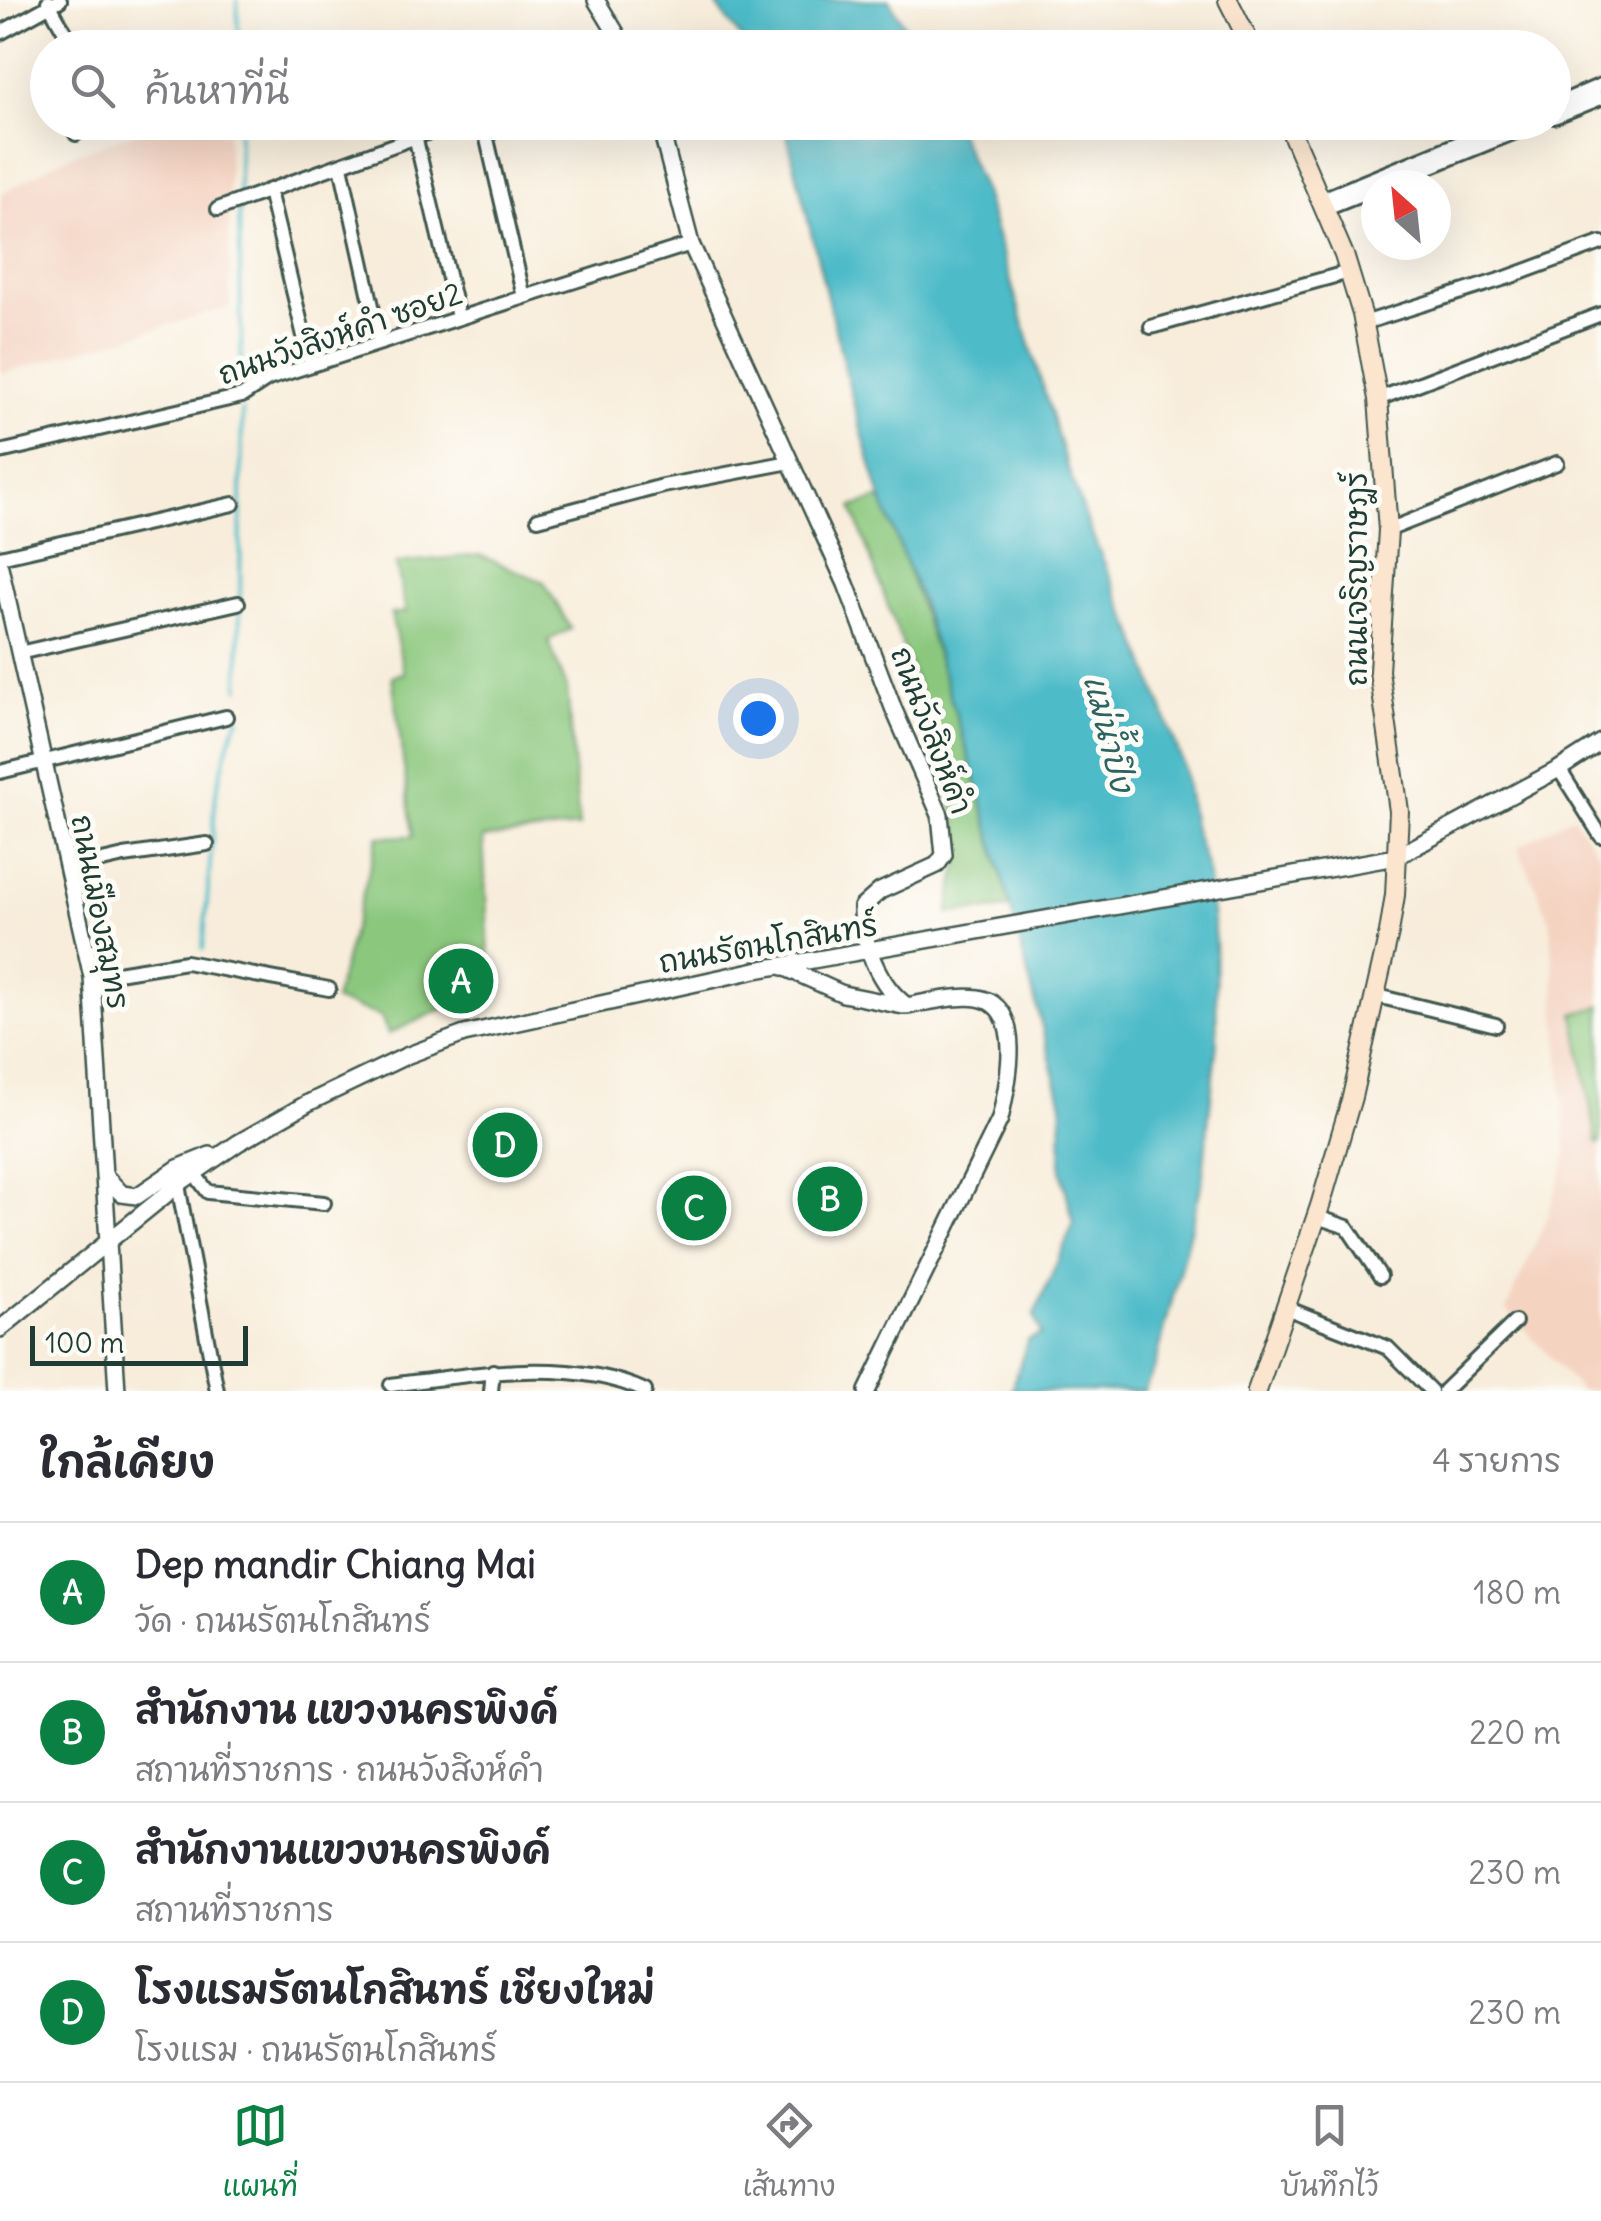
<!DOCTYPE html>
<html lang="th">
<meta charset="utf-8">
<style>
body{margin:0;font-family:Delius,"Playpen Sans Thai",sans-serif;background:#f7f7f7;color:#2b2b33}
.compass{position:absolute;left:1361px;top:170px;width:90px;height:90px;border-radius:50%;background:#fff;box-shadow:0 10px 40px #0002;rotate:333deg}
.scale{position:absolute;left:30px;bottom:25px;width:218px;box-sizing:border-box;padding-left:10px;border:5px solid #1f3d34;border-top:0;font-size:28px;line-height:35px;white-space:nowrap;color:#1f3d34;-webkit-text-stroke:8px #fdfcf7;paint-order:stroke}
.you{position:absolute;left:758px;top:718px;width:35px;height:35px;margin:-25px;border:8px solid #fff;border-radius:50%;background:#1a73e8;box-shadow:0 0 0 15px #1a73e833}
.badge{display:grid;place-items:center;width:65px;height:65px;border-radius:50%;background:#0b8043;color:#fff;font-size:32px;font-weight:700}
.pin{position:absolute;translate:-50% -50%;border:5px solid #fff;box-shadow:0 2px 10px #0006}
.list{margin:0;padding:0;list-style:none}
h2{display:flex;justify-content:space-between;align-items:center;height:130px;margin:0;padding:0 40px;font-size:42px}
h2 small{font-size:32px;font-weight:400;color:#7c7c81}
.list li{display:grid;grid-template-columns:65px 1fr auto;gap:30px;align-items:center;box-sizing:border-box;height:140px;padding:0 40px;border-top:2px solid #e1e1e2}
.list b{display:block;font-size:38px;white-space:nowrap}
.list p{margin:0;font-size:32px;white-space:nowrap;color:#7c7c81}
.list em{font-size:32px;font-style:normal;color:#7c7c81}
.icon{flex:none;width:55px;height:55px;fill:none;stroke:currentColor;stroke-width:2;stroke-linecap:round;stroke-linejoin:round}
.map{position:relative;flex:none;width:1601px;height:1391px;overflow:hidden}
.search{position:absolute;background:#fff;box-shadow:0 10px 40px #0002;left:30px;right:30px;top:30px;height:110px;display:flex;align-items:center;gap:25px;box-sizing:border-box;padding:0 35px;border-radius:55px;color:#7c7c81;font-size:38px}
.sheet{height:690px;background:#fff}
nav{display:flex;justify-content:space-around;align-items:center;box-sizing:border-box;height:140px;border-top:2px solid #e1e1e2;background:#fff;font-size:28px;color:#7c7c81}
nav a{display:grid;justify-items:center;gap:5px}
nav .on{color:#0b8043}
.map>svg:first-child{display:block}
.built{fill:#f4d3c1}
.green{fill:#8bc87e;stroke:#558259;stroke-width:2.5}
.water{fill:#4ebbc8;stroke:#367c7e;stroke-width:2.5}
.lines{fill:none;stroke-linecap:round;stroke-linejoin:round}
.stream{stroke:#4ebbc8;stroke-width:4}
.minor-casing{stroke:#40574d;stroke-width:18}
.tertiary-casing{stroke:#40574d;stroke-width:20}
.secondary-casing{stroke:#40574d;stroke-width:22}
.minor{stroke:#fff;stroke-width:12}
.tertiary{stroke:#fff;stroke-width:15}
.secondary{stroke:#fbe5cf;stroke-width:18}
.labels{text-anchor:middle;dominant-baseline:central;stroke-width:10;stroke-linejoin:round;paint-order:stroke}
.street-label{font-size:30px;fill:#1f3d34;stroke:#fdfcf7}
.water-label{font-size:32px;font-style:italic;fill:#2d6360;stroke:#fdfcf7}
</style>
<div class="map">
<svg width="1601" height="1391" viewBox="0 0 1601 1391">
<rect width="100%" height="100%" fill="#fdfcf7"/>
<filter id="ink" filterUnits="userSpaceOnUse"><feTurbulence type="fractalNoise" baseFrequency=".01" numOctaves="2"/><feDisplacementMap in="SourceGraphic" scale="20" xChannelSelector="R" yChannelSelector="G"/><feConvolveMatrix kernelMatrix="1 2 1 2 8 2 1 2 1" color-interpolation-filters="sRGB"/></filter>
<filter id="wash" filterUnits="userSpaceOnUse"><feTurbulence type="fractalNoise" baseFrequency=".0048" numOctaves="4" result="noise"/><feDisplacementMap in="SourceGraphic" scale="40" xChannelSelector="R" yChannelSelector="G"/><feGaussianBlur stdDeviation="2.25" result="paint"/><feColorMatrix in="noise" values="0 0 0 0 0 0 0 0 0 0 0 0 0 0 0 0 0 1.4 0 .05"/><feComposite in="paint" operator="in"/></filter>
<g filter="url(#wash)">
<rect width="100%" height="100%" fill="#f8eddb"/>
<!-- built -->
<path class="built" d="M 160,123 L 228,123 L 230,307 L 0,374 L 0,195 L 60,160 Z
M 1573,816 L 1601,857 L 1601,1391 L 1581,1391 L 1506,1309 L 1545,1222 L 1567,1157 L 1550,920 L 1518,847 Z"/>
<!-- green -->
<path class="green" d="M 881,498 C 933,632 974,769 1010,908 L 948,913 L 962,843 L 925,707 L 852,507 Z
M 479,555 L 544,582 L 571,629 L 548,640 L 567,688 L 579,827 L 483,838 L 491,996 L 440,1010 L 388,1034 L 381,1016 L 334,1001 L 378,837 L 413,836 L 392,676 L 404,673 L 391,614 L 406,612 L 396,563 Z
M 1601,1006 L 1601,1143 L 1597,1143 L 1574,1014 Z"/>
<!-- water -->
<path class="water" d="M 713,0 L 889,0 L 917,47 L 747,47 Z
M 784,123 L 955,123 L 984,193 L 1064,457 L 1091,532 L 1136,637 L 1184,767 L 1193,827 L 1207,869 L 1215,940 L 1217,1041 L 1202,1183 L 1155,1367 L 1144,1391 L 1011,1391 L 1028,1340 L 1041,1335 L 1034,1316 L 1074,1223 L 1061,1171 L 1062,1103 L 979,789 L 920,598 L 881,498 L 856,413 Z"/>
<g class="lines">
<!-- stream -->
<path class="stream" d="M 237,0 L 239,48
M 239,122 L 239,193
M 239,209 L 242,383
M 239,688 L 242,410
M 203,949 L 216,793 L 229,742 L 239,718"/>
</g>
</g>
<g filter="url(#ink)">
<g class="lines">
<defs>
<path id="minor" d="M 48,2 L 74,48
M 0,33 L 60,0
M 1554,105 L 1601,85
M 1554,117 L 1601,98
M 70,122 L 76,134
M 483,122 L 524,297
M 416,140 L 458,317
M 341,166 L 380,342
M 1385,185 L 1540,122
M 269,191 L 311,365
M 1322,199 L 1510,122
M 218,209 L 457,122
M 1326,209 L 1376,189
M 1364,323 L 1506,278 L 1601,243
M 1151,327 L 1349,272
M 1378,399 L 1601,314
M 0,452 L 242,396 L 268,379 L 691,244
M 538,519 L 663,486 L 790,462
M 1388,530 L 1557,463
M 0,557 L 233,504
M 19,653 L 238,603
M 1559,769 L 1601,836
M 0,772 L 226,717
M 67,869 L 124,856 L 207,844
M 92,977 L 186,962 L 329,989
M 1373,995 L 1496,1025
M 194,1173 L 208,1192 L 324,1203
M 178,1185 L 217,1391
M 1317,1217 L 1347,1227 L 1380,1276
M 1286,1308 L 1388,1348 L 1431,1391
M 391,1385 C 470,1375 570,1356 645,1391
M 491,1391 L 493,1371
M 1444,1391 L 1515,1322"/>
<path id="tertiary" d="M 596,0 L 625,48
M 659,122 L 691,244 L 846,584 L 894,710 L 940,815 L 944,855 L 937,865 L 880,891 L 862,907 C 861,942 879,986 907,1006 C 927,1002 958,995 978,998 C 1027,1006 1007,1088 1000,1119 L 867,1391
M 0,567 L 92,977 L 117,1391
M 781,966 L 843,994 L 903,1006
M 105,1176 L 122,1194 L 137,1196 L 178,1168 L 210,1155
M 0,1329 L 184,1180 L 238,1143 L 308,1103 L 406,1056 L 464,1034 L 756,970 L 1396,857 L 1559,769 L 1601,742"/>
<path id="secondary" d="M 1228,0 L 1252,48
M 1257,1391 L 1320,1206 L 1352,1097 L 1389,933 L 1395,895 L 1399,811 L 1379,671 L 1388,530 L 1378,399 L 1362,314 L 1344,255 L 1287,122"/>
</defs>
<!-- minor casing -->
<use href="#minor" class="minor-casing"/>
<!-- tertiary casing -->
<use href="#tertiary" class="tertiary-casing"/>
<!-- secondary casing -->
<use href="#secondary" class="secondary-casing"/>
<!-- minor -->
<use href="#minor" class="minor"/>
<!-- tertiary -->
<use href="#tertiary" class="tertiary"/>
<!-- secondary -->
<use href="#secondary" class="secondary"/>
</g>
</g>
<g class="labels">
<!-- street labels -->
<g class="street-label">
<text transform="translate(340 333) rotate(-19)">ถนนวังสิงห์คำ ซอย2</text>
<text transform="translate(1356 579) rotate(-90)">ถนนเจริญราษฎร์</text>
<text transform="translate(932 730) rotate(69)">ถนนวังสิงห์คำ</text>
<text transform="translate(101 912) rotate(79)">ถนนเมืองสมุทร</text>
<text transform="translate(768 943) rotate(-10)">ถนนรัตนโกสินทร์</text>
</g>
<!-- water labels -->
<g class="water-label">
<text transform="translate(1109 733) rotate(76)">แม่น้ำปิง</text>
</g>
</g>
</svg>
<svg class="compass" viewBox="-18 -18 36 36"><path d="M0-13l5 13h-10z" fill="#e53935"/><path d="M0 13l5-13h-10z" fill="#7c7c81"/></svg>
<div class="scale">100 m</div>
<div class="you"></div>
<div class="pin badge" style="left:461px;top:981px">A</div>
<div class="pin badge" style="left:830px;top:1199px">B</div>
<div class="pin badge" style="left:694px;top:1208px">C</div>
<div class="pin badge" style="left:505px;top:1145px">D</div>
<div class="search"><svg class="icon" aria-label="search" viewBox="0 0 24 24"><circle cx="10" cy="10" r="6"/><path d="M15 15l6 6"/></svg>ค้นหาที่นี่</div>
</div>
<section class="sheet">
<h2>ใกล้เคียง<small>4 รายการ</small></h2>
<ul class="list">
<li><span class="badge">A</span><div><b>Dep mandir Chiang Mai</b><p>วัด · ถนนรัตนโกสินทร์</p></div><em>180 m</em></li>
<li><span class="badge">B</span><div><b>สำนักงาน แขวงนครพิงค์</b><p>สถานที่ราชการ · ถนนวังสิงห์คำ</p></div><em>220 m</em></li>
<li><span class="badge">C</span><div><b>สำนักงานแขวงนครพิงค์</b><p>สถานที่ราชการ</p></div><em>230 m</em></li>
<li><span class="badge">D</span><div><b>โรงแรมรัตนโกสินทร์ เชียงใหม่</b><p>โรงแรม · ถนนรัตนโกสินทร์</p></div><em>230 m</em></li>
</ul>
</section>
<nav>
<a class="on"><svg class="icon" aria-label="map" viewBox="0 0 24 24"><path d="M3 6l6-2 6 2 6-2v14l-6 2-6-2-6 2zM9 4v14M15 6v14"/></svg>แผนที่</a>
<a><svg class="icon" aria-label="directions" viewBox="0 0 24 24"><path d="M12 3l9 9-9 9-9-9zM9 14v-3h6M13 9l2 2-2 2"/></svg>เส้นทาง</a>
<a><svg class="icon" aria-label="saved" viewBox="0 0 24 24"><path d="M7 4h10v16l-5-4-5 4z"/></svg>บันทึกไว้</a>
</nav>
